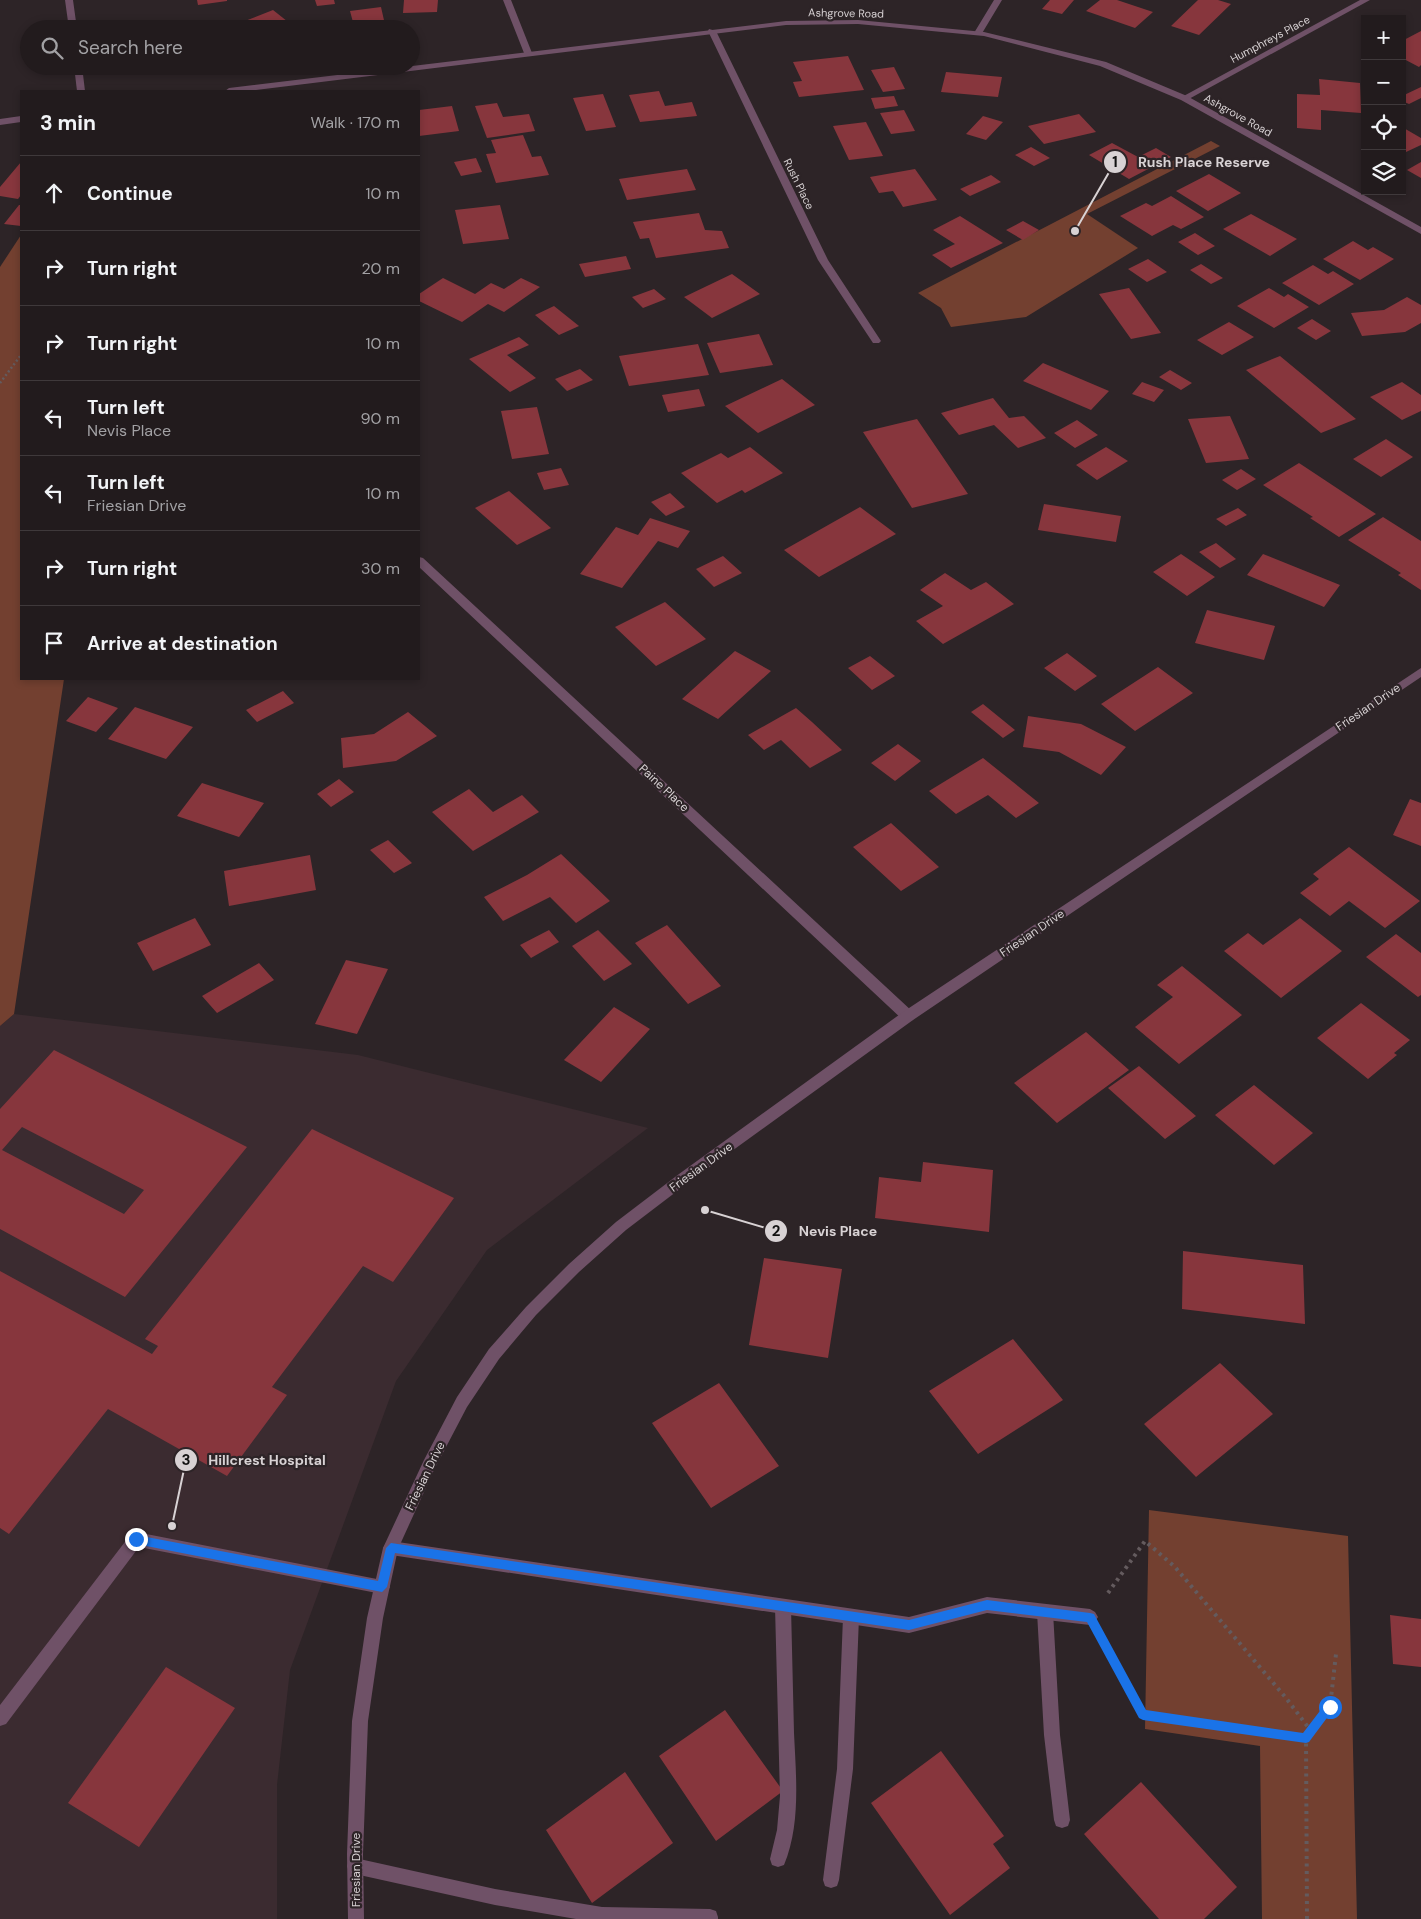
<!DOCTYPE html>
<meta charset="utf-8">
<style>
body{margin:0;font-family:"DM Sans",sans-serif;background:#2a2426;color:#f1f3f6}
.controls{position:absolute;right:15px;top:15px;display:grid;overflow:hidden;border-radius:0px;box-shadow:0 2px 8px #0003}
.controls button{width:45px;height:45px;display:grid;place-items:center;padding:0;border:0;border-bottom:1px solid #3f393b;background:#221b1d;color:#f1f3f6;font:25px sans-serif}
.stop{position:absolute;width:15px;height:15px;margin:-11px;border:4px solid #1a73e8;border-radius:50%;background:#fff}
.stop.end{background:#1a73e8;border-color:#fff;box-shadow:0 1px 5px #0008}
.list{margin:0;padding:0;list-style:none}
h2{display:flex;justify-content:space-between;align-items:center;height:65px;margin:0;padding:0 20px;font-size:21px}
h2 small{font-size:16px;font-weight:400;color:#a2a1a4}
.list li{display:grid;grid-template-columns:32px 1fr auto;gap:15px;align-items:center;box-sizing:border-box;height:75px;padding:0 20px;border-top:1px solid #3f393b}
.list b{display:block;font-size:19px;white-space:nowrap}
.list p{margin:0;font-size:16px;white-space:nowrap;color:#a2a1a4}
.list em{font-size:16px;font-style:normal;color:#a2a1a4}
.icon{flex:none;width:28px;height:28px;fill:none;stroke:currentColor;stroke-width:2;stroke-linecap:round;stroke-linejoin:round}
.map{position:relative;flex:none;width:1421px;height:1919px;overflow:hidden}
.search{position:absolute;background:#221b1d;box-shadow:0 2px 8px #0003;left:20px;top:20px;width:400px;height:55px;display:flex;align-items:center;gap:12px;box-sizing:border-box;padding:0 18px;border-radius:28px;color:#a2a1a4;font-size:19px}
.panel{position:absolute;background:#221b1d;box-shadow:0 2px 8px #0003;left:20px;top:90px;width:400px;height:590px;border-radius:0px}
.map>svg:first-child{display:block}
.built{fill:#3b2b30}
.green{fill:#734030}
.building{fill:#87363d;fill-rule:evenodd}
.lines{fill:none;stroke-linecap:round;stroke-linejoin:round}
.path-far1{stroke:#645b5e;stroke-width:2.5;stroke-dasharray:2 2.5;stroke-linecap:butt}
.path{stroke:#645b5e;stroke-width:4;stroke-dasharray:3 4.5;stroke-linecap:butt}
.service{fill:#6f5167;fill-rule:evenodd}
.minor{fill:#6f5167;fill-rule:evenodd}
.tertiary{fill:#6f5167;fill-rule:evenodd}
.route{fill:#1a73e8}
.labels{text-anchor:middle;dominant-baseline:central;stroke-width:4.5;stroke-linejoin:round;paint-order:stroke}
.far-street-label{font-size:11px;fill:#d8d2d4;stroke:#2d2427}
.street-label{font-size:12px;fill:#d8d2d4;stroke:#2d2427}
.leader{fill:none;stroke:#d8d2d4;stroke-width:2}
.callout-dot{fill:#d8d2d4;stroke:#2d2427;stroke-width:2}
.mark-label{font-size:15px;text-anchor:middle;font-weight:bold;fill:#111}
.callout-label{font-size:14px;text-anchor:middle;font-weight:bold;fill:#d8d2d4;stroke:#2d2427;stroke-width:4.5;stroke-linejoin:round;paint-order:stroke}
</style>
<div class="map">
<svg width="1421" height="1919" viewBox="0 0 1421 1919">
<rect width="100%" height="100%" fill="#2d2427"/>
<!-- built -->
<path class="built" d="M 14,1014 L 358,1055 L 648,1128 L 487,1250 L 396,1381 L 290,1670 L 277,1785 L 277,1919 L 0,1919 L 0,1026 Z"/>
<!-- green -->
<path class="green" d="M 1211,141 L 1220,146 L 1087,214 L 1138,248 L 1026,317 L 951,327 L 941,308 L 918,293 Z
M 21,235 L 21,679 L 64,679 L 14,1014 L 0,1026 L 0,267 Z
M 1149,1510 L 1348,1536 L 1357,1919 L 1262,1919 L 1260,1746 L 1145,1729 Z"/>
<!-- building -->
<path class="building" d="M 197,0 L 227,0 L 227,1 L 198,5 Z
M 315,0 L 334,0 L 335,4 L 317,6 Z
M 404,0 L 438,0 L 437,12 L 403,13 Z
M 1050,0 L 1074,0 L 1062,14 L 1042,9 Z
M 1100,0 L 1117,0 L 1153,12 L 1135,28 L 1086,11 Z
M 1198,0 L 1218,0 L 1231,4 L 1199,35 L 1171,26 Z
M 381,7 L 386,29 L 344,29 L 354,26 L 350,11 Z
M 273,10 L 297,29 L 255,29 L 245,21 Z
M 193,20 L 222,25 L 219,29 L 185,29 Z
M 1421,31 L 1421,65 L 1419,67 L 1402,58 L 1402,41 Z
M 848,56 L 864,90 L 799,97 L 793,82 L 802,81 L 793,62 Z
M 894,67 L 905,89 L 883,92 L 871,70 Z
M 946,72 L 1002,77 L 998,97 L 941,92 Z
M 1319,79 L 1360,83 L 1361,113 L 1321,110 L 1321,130 L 1297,128 L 1297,94 L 1320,95 Z
M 1421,87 L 1421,98 L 1409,104 L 1402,101 L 1402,96 Z
M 659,91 L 665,106 L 692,102 L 697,116 L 640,122 L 629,95 Z
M 603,94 L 616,127 L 586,131 L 573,98 Z
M 894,96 L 898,106 L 875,109 L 871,98 Z
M 497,103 L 503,117 L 529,114 L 535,131 L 487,138 L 475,106 Z
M 452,106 L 459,131 L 419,136 L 419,110 Z
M 904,110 L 915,131 L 891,134 L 880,113 Z
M 1079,114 L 1096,132 L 1044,144 L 1028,126 Z
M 983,116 L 1003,122 L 986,140 L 966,134 Z
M 866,122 L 883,156 L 849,160 L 833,126 Z
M 1402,127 L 1421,138 L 1421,145 L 1406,152 L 1402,150 Z
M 523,135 L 532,157 L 541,156 L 549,175 L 496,183 L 486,154 L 496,153 L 491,140 Z
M 1112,143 L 1138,157 L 1156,148 L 1171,157 L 1129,179 L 1089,155 Z
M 1031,147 L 1050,158 L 1034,166 L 1015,155 Z
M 476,158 L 482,172 L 461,176 L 454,162 Z
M 21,162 L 21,195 L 18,199 L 0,196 L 0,187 Z
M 1421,162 L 1421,178 L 1407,170 Z
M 687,169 L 696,190 L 627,200 L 619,179 Z
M 915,169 L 937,200 L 903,207 L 893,191 L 879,193 L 870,177 Z
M 1209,174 L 1241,193 L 1208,211 L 1176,191 Z
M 991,175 L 1001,182 L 970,196 L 960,189 Z
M 1171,196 L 1204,217 L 1181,229 L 1173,225 L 1152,236 L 1120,216 L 1146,203 L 1152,206 Z
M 19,205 L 21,205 L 21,226 L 4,224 Z
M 500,205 L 509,239 L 463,244 L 455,210 Z
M 699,213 L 705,230 L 722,231 L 729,248 L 656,258 L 649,238 L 640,239 L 633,222 Z
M 1251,214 L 1297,239 L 1270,256 L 1223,229 Z
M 960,216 L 1003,243 L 951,268 L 932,255 L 955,244 L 933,230 Z
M 1023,221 L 1039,230 L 1023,240 L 1006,230 Z
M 1195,233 L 1215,246 L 1198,255 L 1178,242 Z
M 1353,241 L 1368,250 L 1373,247 L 1394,259 L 1360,280 L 1323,259 Z
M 626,256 L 631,269 L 585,277 L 579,264 Z
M 1148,259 L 1167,272 L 1147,282 L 1128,269 Z
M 1201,264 L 1223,278 L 1211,284 L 1190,270 Z
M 1313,265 L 1328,274 L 1333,271 L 1354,284 L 1319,305 L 1282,283 Z
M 732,274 L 760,294 L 712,318 L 684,297 Z
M 443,278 L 475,294 L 491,283 L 504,289 L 521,278 L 540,287 L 504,312 L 488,304 L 462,322 L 419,301 L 419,294 Z
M 1129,288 L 1161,333 L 1131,339 L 1099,294 Z
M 1269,288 L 1284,297 L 1288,294 L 1309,307 L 1274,328 L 1237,306 Z
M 654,289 L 666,299 L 643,308 L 632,297 Z
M 1407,297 L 1421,305 L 1421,323 L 1405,332 L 1362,336 L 1351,313 L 1384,310 Z
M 554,306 L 579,326 L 559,335 L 535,315 Z
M 1312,319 L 1331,331 L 1316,340 L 1297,328 Z
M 1229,322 L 1254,337 L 1222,355 L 1197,340 Z
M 759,334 L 773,365 L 720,373 L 707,343 Z
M 519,337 L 529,345 L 507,355 L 536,378 L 510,392 L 469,359 Z
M 698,344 L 709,375 L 629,386 L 619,356 Z
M 1280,356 L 1356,419 L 1321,433 L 1246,370 Z
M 1043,363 L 1109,391 L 1091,410 L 1023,381 Z
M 580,369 L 593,380 L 567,391 L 555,379 Z
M 1170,370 L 1192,383 L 1181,390 L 1159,377 Z
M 782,379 L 815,405 L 758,433 L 725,406 Z
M 1142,382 L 1164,390 L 1154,402 L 1132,394 Z
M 1402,382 L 1421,395 L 1421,411 L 1402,420 L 1370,397 Z
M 699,389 L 705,406 L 668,412 L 662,395 Z
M 993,398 L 1009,418 L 1024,416 L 1046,438 L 1018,448 L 994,425 L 959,435 L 941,413 Z
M 537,407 L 549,454 L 512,459 L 501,411 Z
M 1230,416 L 1249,459 L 1206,463 L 1188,419 Z
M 917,419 L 968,494 L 912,508 L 863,432 Z
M 1077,420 L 1098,435 L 1075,448 L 1054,433 Z
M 1386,439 L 1413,457 L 1381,477 L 1353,459 Z
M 750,447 L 783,473 L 745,493 L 742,490 L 717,503 L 681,473 L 721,453 L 728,458 Z
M 1106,447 L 1128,461 L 1097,480 L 1076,465 Z
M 1299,463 L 1376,514 L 1339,537 L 1310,518 L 1313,517 L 1263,485 Z
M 561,468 L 569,485 L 544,490 L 537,473 Z
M 1241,469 L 1256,479 L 1237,490 L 1222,480 Z
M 509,491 L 551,528 L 517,545 L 475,508 Z
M 670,493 L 685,507 L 666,516 L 651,502 Z
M 1044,504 L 1121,516 L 1116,542 L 1038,530 Z
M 860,507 L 896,534 L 819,577 L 784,550 Z
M 1238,508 L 1247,515 L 1226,526 L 1216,519 Z
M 1383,517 L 1421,541 L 1421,590 L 1398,575 L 1401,573 L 1348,540 Z
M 650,518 L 690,531 L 678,548 L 658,541 L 622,588 L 580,574 L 616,527 L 638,535 Z
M 1216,543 L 1236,559 L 1220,568 L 1199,552 Z
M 1181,554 L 1215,577 L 1187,596 L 1153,572 Z
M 1263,554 L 1340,585 L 1324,607 L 1247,575 Z
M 723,556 L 742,573 L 714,587 L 696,569 Z
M 945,573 L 971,590 L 986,582 L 1014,604 L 943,644 L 916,621 L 943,606 L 920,590 Z
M 665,602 L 706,639 L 656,666 L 615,627 Z
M 1207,610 L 1275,626 L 1264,660 L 1195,643 Z
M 735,651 L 771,671 L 718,719 L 682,699 Z
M 1067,653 L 1097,676 L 1075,691 L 1044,668 Z
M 870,656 L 895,676 L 872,690 L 848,668 Z
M 1158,667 L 1193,693 L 1135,731 L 1101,704 Z
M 283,691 L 294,703 L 257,722 L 246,710 Z
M 88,697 L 118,708 L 96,732 L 66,721 Z
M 983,704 L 1015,730 L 1003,738 L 971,712 Z
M 135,707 L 193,727 L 166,759 L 108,739 Z
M 796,708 L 812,722 L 842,750 L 810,768 L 781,740 L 764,750 L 748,735 Z
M 408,712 L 437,736 L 396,761 L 343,768 L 341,738 L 374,734 Z
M 1028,716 L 1081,724 L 1126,747 L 1101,775 L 1059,752 L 1023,747 Z
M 898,744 L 921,761 L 895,781 L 871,763 Z
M 983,758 L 1039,803 L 1016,818 L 988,795 L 956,814 L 929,791 Z
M 339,779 L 354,792 L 331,807 L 317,794 Z
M 202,783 L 264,803 L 239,837 L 177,816 Z
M 469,789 L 493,812 L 522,795 L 539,812 L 473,851 L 432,812 Z
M 1410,799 L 1421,803 L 1421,846 L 1393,835 Z
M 891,823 L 939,867 L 901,891 L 853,847 Z
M 388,840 L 412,863 L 394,873 L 370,850 Z
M 1349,847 L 1384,874 L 1420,901 L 1385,928 L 1349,901 L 1330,916 L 1300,893 L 1319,879 L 1313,874 Z
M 561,854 L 610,901 L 576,923 L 550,897 L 503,921 L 484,897 L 527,875 Z
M 310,855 L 316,890 L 229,906 L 224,871 Z
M 195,918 L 211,945 L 153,971 L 137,943 Z
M 1300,918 L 1342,951 L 1281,998 L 1224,951 L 1248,933 L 1263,945 Z
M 667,925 L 721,986 L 688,1004 L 635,943 Z
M 549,930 L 559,942 L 531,958 L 520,945 Z
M 598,930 L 632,964 L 604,981 L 572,946 Z
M 1396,934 L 1421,953 L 1421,995 L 1418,997 L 1366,957 Z
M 346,960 L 388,969 L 357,1034 L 315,1024 Z
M 259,963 L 274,980 L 217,1013 L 202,996 Z
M 1182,966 L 1242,1015 L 1179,1064 L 1135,1027 L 1173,997 L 1157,985 Z
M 1361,1003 L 1410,1040 L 1394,1053 L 1397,1055 L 1368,1079 L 1317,1038 Z
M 614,1007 L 650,1029 L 601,1082 L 564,1060 Z
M 1086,1032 L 1129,1070 L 1057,1123 L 1014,1083 Z
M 54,1050 L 247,1147 L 125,1297 L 0,1229 L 0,1109 ZM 22,1127 L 144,1190 L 124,1214 L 2,1150 Z
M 1139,1066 L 1196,1116 L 1165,1139 L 1108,1088 Z
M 1254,1085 L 1313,1133 L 1274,1165 L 1215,1115 Z
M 312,1129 L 454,1198 L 393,1282 L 363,1266 L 272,1387 L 287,1395 L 227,1476 L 108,1409 L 9,1534 L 0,1528 L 0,1271 L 152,1354 L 158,1346 L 145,1339 Z
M 923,1162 L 993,1170 L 989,1232 L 875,1218 L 879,1177 L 921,1182 Z
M 1183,1251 L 1303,1265 L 1305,1324 L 1182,1309 Z
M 764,1258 L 842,1269 L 828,1358 L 749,1345 Z
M 1013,1339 L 1063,1400 L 978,1454 L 929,1391 Z
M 1220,1363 L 1273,1414 L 1196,1477 L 1144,1424 Z
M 719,1383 L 779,1466 L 711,1508 L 652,1423 Z
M 1390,1615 L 1421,1619 L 1421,1667 L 1393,1664 Z
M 166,1667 L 235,1708 L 139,1847 L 68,1803 Z
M 725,1710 L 783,1791 L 716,1841 L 659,1756 Z
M 941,1751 L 1004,1836 L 993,1844 L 1010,1868 L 950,1915 L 871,1803 Z
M 625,1772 L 673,1843 L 592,1903 L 546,1830 Z
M 1141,1782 L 1237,1887 L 1204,1919 L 1159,1919 L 1084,1834 Z"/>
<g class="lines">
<!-- path-far1 -->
<path class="path-far1" d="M 0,383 L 21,355"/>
<!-- path -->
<path class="path" d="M 1108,1593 L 1145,1541 L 1175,1567 L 1286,1698 L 1311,1731
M 1105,1644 L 1143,1715 L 1306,1738
M 1307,1919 L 1306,1738 L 1330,1707 L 1336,1654"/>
<!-- service -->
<path class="service" d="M 136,1532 L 382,1580 L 387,1582 L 390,1587 L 387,1592 L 382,1594 L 139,1547 L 6,1724 L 0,1726 L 0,1705 L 131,1534 Z
M 783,1599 L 788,1602 L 791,1607 C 792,1649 793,1691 794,1733 C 796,1776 801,1824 784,1865 L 778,1867 L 772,1865 L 770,1859 L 777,1830 L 780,1796 L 775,1607 L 778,1602 Z
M 1045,1604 L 1050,1607 L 1053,1612 L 1060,1735 L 1070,1820 L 1068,1826 L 1062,1828 L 1056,1826 L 1054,1820 L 1044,1735 L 1037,1612 L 1040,1607 Z
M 851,1609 L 856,1612 L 859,1617 L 853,1769 L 839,1880 L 837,1886 L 831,1888 L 825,1886 L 823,1880 L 837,1769 L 843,1617 L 846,1612 Z
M 355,1858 L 495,1889 L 602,1907 L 710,1909 L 716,1911 L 718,1917 L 718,1919 L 576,1919 L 495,1905 L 355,1874 L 349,1872 L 347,1866 L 349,1860 Z"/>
<!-- minor -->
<path class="minor" d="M 65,0 L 73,0 L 77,29 L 69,29 Z
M 503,0 L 511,0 L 532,53 L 531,55 L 524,53 Z
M 994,0 L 1002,0 L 981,35 L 975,35 L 974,33 Z
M 1360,0 L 1370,0 L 1187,100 L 1180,98 Z
M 709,29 L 716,31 L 828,260 L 881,341 L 879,343 L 873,343 L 818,260 L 708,31 Z
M 74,66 L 82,66 L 85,91 L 77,91 Z
M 419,557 L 423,558 L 913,1012 L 914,1016 L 913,1020 L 908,1021 L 903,1020 L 419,567 Z
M 391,1541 L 909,1617 L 987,1597 L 1090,1609 L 1095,1612 L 1098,1617 L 1095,1622 L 1090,1625 L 987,1613 L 909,1633 L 391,1555 L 386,1553 L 383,1548 L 386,1543 Z"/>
<!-- tertiary -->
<path class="tertiary" d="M 858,20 L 984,32 L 1106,62 L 1187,96 L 1421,227 L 1421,234 L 1181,100 L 1100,66 L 984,36 L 858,24 L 786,25 L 247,91 L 225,91 L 229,88 L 786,21 Z
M 21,116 L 21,122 L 0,125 L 0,119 Z
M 1421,668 L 1421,677 L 913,1020 L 689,1182 L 626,1230 L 579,1272 L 536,1315 L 499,1359 L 467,1407 L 434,1470 L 398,1549 L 383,1618 L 368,1721 L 363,1854 L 364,1919 L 348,1919 L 347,1854 L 352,1721 L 367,1618 L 383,1548 L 424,1460 L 457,1397 L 489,1349 L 526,1307 L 569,1264 L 616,1222 L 679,1174 L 903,1012 Z"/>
</g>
<!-- route -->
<path class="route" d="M 136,1535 L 378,1581 L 386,1548 L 391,1543 L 909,1620 L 987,1600 L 1090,1613 L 1094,1614 L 1146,1710 L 1303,1733 L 1326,1703 L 1330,1701 L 1334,1703 L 1335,1707 L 1309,1742 L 1306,1743 L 1143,1720 L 1139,1718 L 1087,1622 L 987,1610 L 909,1630 L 395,1553 L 387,1587 L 382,1592 L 136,1544 L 131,1539 Z"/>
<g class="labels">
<!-- far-street labels -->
<g class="far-street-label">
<text transform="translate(846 13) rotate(1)">Ashgrove Road</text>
<text transform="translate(1270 39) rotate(-28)">Humphreys Place</text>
<text transform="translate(1238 115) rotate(29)">Ashgrove Road</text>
<text transform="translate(799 184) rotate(64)">Rush Place</text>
</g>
<!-- street labels -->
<g class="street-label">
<text transform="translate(1368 707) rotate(-34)">Friesian Drive</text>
<text transform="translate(664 788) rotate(43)">Paine Place</text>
<text transform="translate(1032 933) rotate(-34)">Friesian Drive</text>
<text transform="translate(701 1167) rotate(-36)">Friesian Drive</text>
<text transform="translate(425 1476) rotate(-64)">Friesian Drive</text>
<text transform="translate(356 1870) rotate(-90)">Friesian Drive</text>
</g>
</g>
<!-- callouts -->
<path class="leader" d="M1075 231L1115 162M705 1210L776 1231M172 1526L186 1460"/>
<g class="callout-dot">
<circle cx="1075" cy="231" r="5"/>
<circle cx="705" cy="1210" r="5"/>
<circle cx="172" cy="1526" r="5"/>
<circle cx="1115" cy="162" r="12"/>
<circle cx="776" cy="1231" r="12"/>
<circle cx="186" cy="1460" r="12"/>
</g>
<g class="mark-label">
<text x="1115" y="167">1</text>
<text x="776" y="1236">2</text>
<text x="186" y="1465">3</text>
</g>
<g class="callout-label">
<text x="1204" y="167">Rush Place Reserve</text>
<text x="838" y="1236">Nevis Place</text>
<text x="267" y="1465">Hillcrest Hospital</text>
</g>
</svg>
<div class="controls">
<button>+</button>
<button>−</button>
<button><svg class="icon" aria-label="locate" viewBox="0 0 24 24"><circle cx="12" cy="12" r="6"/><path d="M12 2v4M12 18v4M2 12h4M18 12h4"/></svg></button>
<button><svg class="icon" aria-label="layers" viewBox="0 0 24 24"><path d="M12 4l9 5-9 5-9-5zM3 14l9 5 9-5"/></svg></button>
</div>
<div class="stop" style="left:1330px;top:1707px"></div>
<div class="stop end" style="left:136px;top:1539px"></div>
<div class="search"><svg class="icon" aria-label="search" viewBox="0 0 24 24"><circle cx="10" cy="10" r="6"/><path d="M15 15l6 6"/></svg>Search here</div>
<section class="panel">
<h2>3 min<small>Walk · 170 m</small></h2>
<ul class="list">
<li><svg class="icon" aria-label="ahead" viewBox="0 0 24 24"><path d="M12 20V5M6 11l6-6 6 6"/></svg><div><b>Continue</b></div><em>10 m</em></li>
<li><svg class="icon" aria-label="right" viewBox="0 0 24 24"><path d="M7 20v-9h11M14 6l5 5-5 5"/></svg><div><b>Turn right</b></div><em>20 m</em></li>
<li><svg class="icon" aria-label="right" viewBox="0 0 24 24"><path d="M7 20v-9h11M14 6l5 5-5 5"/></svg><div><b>Turn right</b></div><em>10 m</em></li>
<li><svg class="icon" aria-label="left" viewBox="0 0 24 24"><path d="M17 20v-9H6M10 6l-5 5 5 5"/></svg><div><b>Turn left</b><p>Nevis Place</p></div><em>90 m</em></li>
<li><svg class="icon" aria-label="left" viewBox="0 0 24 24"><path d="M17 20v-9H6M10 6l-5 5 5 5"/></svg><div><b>Turn left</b><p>Friesian Drive</p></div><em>10 m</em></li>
<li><svg class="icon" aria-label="right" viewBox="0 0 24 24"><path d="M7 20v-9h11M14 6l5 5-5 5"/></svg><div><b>Turn right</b></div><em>30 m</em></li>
<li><svg class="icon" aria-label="arrive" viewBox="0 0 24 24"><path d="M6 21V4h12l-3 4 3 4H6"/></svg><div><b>Arrive at destination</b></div></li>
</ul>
</section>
</div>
